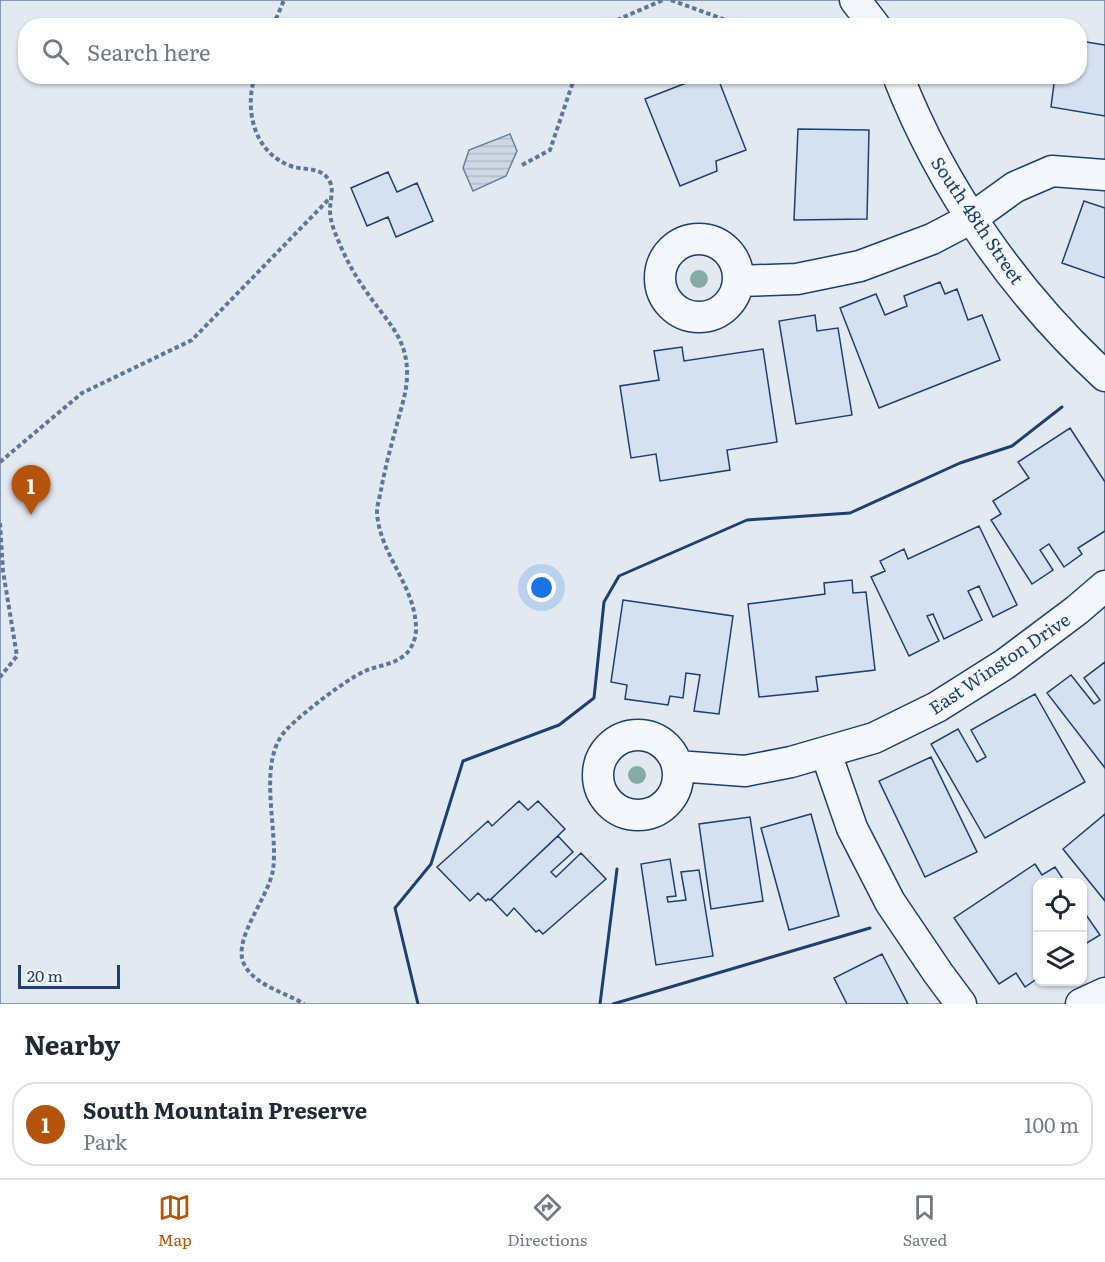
<!DOCTYPE html>
<style>
body{margin:0;font-family:Literata,serif;background:#f2f2f3;color:#1f2937}
.controls{position:absolute;right:18px;bottom:18px;display:grid;overflow:hidden;border-radius:12px;box-shadow:0 2px 4px #0004}
.controls button{width:54px;height:54px;display:grid;place-items:center;padding:0;border:0;border-bottom:2px solid #e0e1e3;background:#fff;color:#1f2937;font:30px sans-serif}
.scale{position:absolute;left:18px;bottom:15px;width:102px;box-sizing:border-box;padding-left:6px;border:3px solid #1d3f73;border-top:0;font-size:16px;line-height:21px;white-space:nowrap;color:#1d3f73;-webkit-text-stroke:4px #f4f7fb;paint-order:stroke}
.you{position:absolute;left:542px;top:588px;width:21px;height:21px;margin:-15px;border:4px solid #fff;border-radius:50%;background:#1a73e8;box-shadow:0 0 0 9px #1a73e833}
.badge{display:grid;place-items:center;width:39px;height:39px;border-radius:50%;background:#b45309;color:#fff;font-size:20px;font-weight:700}
.pin{position:absolute;translate:-50% -50px;filter:drop-shadow(0 2px 3px #0008)}
.pin::after{content:'';position:absolute;top:32px;width:21px;height:18px;background:inherit;clip-path:polygon(0 0,100% 0,50% 100%)}
.list{margin:0;padding:0;list-style:none}
h2{display:flex;justify-content:space-between;align-items:center;height:78px;margin:0;padding:0 24px;font-size:26px}
h2 small{font-size:20px;font-weight:400;color:#747a83}
.list li{display:grid;grid-template-columns:39px 1fr auto;gap:18px;align-items:center;box-sizing:border-box;height:84px;margin:0 12px 12px;padding:0 12px;border:2px solid #e0e1e3;border-radius:24px}
.list b{display:block;font-size:22px;white-space:nowrap}
.list p{margin:0;font-size:20px;white-space:nowrap;color:#747a83}
.list em{font-size:20px;font-style:normal;color:#747a83}
.icon{flex:none;width:33px;height:33px;fill:none;stroke:currentColor;stroke-width:2;stroke-linecap:round;stroke-linejoin:round}
.map{position:relative;flex:none;width:1105px;height:1004px;overflow:hidden}
.search{position:absolute;background:#fff;box-shadow:0 2px 4px #0004;left:18px;right:18px;top:18px;height:66px;display:flex;align-items:center;gap:15px;box-sizing:border-box;padding:0 21px;border-radius:24px;color:#747a83;font-size:22px}
.sheet{height:174px;background:#fff}
nav{display:flex;justify-content:space-around;align-items:center;box-sizing:border-box;height:84px;border-top:2px solid #e0e1e3;background:#fff;font-size:16px;color:#747a83}
nav a{display:grid;justify-items:center;gap:3px}
nav .on{color:#b45309}
.map>svg:first-child{display:block}
.green{fill:#e3e9f0;stroke:#687fa3;stroke-width:1.5;fill-rule:evenodd}
.water{fill:url(#water-rules);stroke:#687fa3;stroke-width:1.5}
.building{fill:#d5e0f0;stroke:#1d3f73;stroke-width:1.5}
.lines{fill:none;stroke-linecap:round;stroke-linejoin:round}
.minor-casing{stroke:#1d3f73;stroke-width:33}
.path{stroke:#5e769c;stroke-width:4;stroke-dasharray:4.5 3;stroke-linecap:butt}
.minor{stroke:#f4f7fb;stroke-width:30}
.wall{stroke:#1d3f73;stroke-width:3}
.tree{fill:#86aba6}
.labels{text-anchor:middle;dominant-baseline:central;stroke-width:4.5;stroke-linejoin:round;paint-order:stroke}
.street-label{font-size:18px;fill:#1d3f73;stroke:#f4f7fb}
</style>
<div class="map">
<svg width="1105" height="1004" viewBox="0 0 1105 1004">
<defs>
<pattern id="water-rules" width="6" height="5" patternUnits="userSpaceOnUse" patternTransform="scale(1.5)"><rect width="6" height="5" fill="#cfd7e4"/><path d="M0 2.5h6" fill="none" stroke="#b1bac7"/></pattern>
</defs>
<rect width="100%" height="100%" fill="#f4f7fb"/>
<!-- green -->
<path class="green" d="M 0,0 L 1105,0 L 1105,1004 L 0,1004 ZM 26,26 L 1080,26 L 1080,76 L 26,76 ZM 1038,882 L 1082,882 L 1082,982 L 1038,982 Z"/>
<!-- water -->
<path class="water" d="M 510,134 L 517,151 L 506,176 L 473,191 L 463,168 L 469,150 Z"/>
<!-- building -->
<path class="building" d="M 1080,41 L 1105,45 L 1105,116 L 1051,107 L 1055,76 L 1080,76 Z
M 704,76 L 717,76 L 746,150 L 716,161 L 717,171 L 680,186 L 645,99 Z
M 798,129 L 869,130 L 867,219 L 794,220 Z
M 388,172 L 397,192 L 417,183 L 433,221 L 396,237 L 388,217 L 367,226 L 351,188 Z
M 1084,201 L 1105,208 L 1105,278 L 1062,263 Z
M 940,282 L 945,294 L 957,289 L 968,320 L 982,315 L 1000,360 L 879,408 L 840,308 L 876,294 L 885,315 L 907,306 L 904,296 Z
M 815,315 L 817,331 L 838,328 L 852,415 L 796,424 L 779,321 Z
M 682,347 L 684,361 L 763,349 L 777,442 L 727,450 L 730,470 L 660,481 L 656,454 L 631,458 L 620,386 L 659,380 L 654,351 Z
M 1070,428 L 1105,482 L 1105,531 L 1078,548 L 1082,554 L 1064,567 L 1049,544 L 1040,550 L 1053,570 L 1032,584 L 991,520 L 1001,514 L 993,501 L 1029,478 L 1018,462 Z
M 979,526 L 1017,605 L 993,617 L 979,586 L 968,591 L 982,620 L 944,639 L 933,614 L 927,616 L 939,641 L 909,656 L 871,577 L 885,571 L 880,561 L 904,549 L 908,559 Z
M 852,580 L 853,593 L 866,592 L 875,670 L 816,677 L 818,691 L 759,697 L 748,604 L 825,594 L 824,583 Z
M 623,600 L 733,616 L 719,714 L 694,711 L 700,675 L 686,673 L 683,698 L 670,696 L 668,705 L 625,699 L 627,685 L 611,682 Z
M 1105,662 L 1105,768 L 1047,693 L 1071,675 L 1094,704 L 1100,700 L 1084,678 Z
M 1035,694 L 1085,782 L 985,838 L 931,744 L 958,729 L 977,762 L 986,757 L 971,730 Z
M 931,757 L 977,852 L 925,877 L 879,781 Z
M 519,801 L 528,810 L 538,801 L 565,829 L 490,900 L 488,899 L 486,901 L 478,893 L 470,901 L 437,867 L 488,821 L 492,826 Z
M 811,814 L 839,916 L 789,930 L 761,828 Z
M 1105,814 L 1105,901 L 1063,849 Z
M 750,817 L 763,901 L 711,909 L 699,824 Z
M 558,836 L 573,852 L 551,872 L 556,877 L 581,853 L 606,879 L 543,934 L 539,930 L 536,932 L 514,908 L 507,916 L 491,899 Z
M 670,859 L 676,896 L 667,897 L 668,902 L 686,900 L 681,872 L 699,870 L 713,956 L 656,965 L 641,864 Z
M 1035,864 L 1042,875 L 1055,867 L 1065,882 L 1038,882 L 1038,978 L 1025,987 L 1016,973 L 999,984 L 954,918 Z
M 1082,909 L 1100,935 L 1082,946 Z
M 882,954 L 908,1004 L 847,1004 L 834,978 Z"/>
<g class="lines">
<defs>
<path id="minor" d="M 855,0 L 875,26
M 898,76 C 942,189 1016,294 1105,376
M660 278a39 39 0 1 1 78 0a39 39 0 1 1-78 0Z
M 738,281 L 797,279 L 860,266 L 932,239 L 972,218 L 1015,187 L 1052,171 L 1105,175
M598 775a40 40 0 1 1 80 0a40 40 0 1 1-80 0Z
M 826,753 L 852,828 L 890,902 L 938,973 L 961,1004
M 677,766 L 745,771 L 791,762 L 874,738 L 937,707 L 1005,664 L 1077,610 L 1105,586
M 1081,1004 L 1105,993"/>
</defs>
<!-- minor casing -->
<use href="#minor" class="minor-casing"/>
<!-- path -->
<path class="path" d="M 671,0 L 742,26
M 273,26 L 284,0
M 603,26 L 663,0
M 255,76 C 244,110 254,153 291,166 C 305,171 322,166 330,182 C 334,190 330,201 330,210 C 330,223 336,235 341,247 C 348,263 356,277 366,291 C 385,320 408,337 407,375 C 407,392 401,408 397,424 C 391,446 385,468 381,490 C 380,497 377,505 377,512 C 379,554 416,586 416,629 C 416,638 412,648 406,654 C 394,665 379,665 365,671 C 344,681 304,712 288,728 C 255,760 279,828 273,870 C 268,899 232,939 244,964 C 255,986 285,992 304,1004
M 522,165 L 550,150 L 575,76
M 0,462 L 82,393 L 192,340 L 330,198
M 0,523 L 3,571 L 17,656 L 0,677"/>
<!-- minor -->
<use href="#minor" class="minor"/>
<!-- wall -->
<path class="wall" d="M 418,1004 L 395,908 L 431,864 L 463,761 L 559,725 L 594,698 L 604,602 L 619,576 L 747,520 L 850,513 L 960,463 L 1012,446 L 1062,407
M 600,1004 L 617,869
M 613,1004 L 870,928"/>
</g>
<!-- trees -->
<g class="tree">
<circle cx="699" cy="279" r="9"/>
<circle cx="637" cy="775" r="9"/>
</g>
<g class="labels">
<!-- street labels -->
<g class="street-label">
<text transform="translate(978 220) rotate(56)">South 48th Street</text>
<text transform="translate(999 663) rotate(-34)">East Winston Drive</text>
</g>
</g>
</svg>
<div class="controls">
<button><svg class="icon" aria-label="locate" viewBox="0 0 24 24"><circle cx="12" cy="12" r="6"/><path d="M12 2v4M12 18v4M2 12h4M18 12h4"/></svg></button>
<button><svg class="icon" aria-label="layers" viewBox="0 0 24 24"><path d="M12 4l9 5-9 5-9-5zM3 14l9 5 9-5"/></svg></button>
</div>
<div class="scale">20 m</div>
<div class="you"></div>
<div class="pin badge" style="left:31px;top:515px">1</div>
<div class="search"><svg class="icon" aria-label="search" viewBox="0 0 24 24"><circle cx="10" cy="10" r="6"/><path d="M15 15l6 6"/></svg>Search here</div>
</div>
<section class="sheet">
<h2>Nearby<small></small></h2>
<ul class="list">
<li><span class="badge">1</span><div><b>South Mountain Preserve</b><p>Park</p></div><em>100 m</em></li>
</ul>
</section>
<nav>
<a class="on"><svg class="icon" aria-label="map" viewBox="0 0 24 24"><path d="M3 6l6-2 6 2 6-2v14l-6 2-6-2-6 2zM9 4v14M15 6v14"/></svg>Map</a>
<a><svg class="icon" aria-label="directions" viewBox="0 0 24 24"><path d="M12 3l9 9-9 9-9-9zM9 14v-3h6M13 9l2 2-2 2"/></svg>Directions</a>
<a><svg class="icon" aria-label="saved" viewBox="0 0 24 24"><path d="M7 4h10v16l-5-4-5 4z"/></svg>Saved</a>
</nav>
